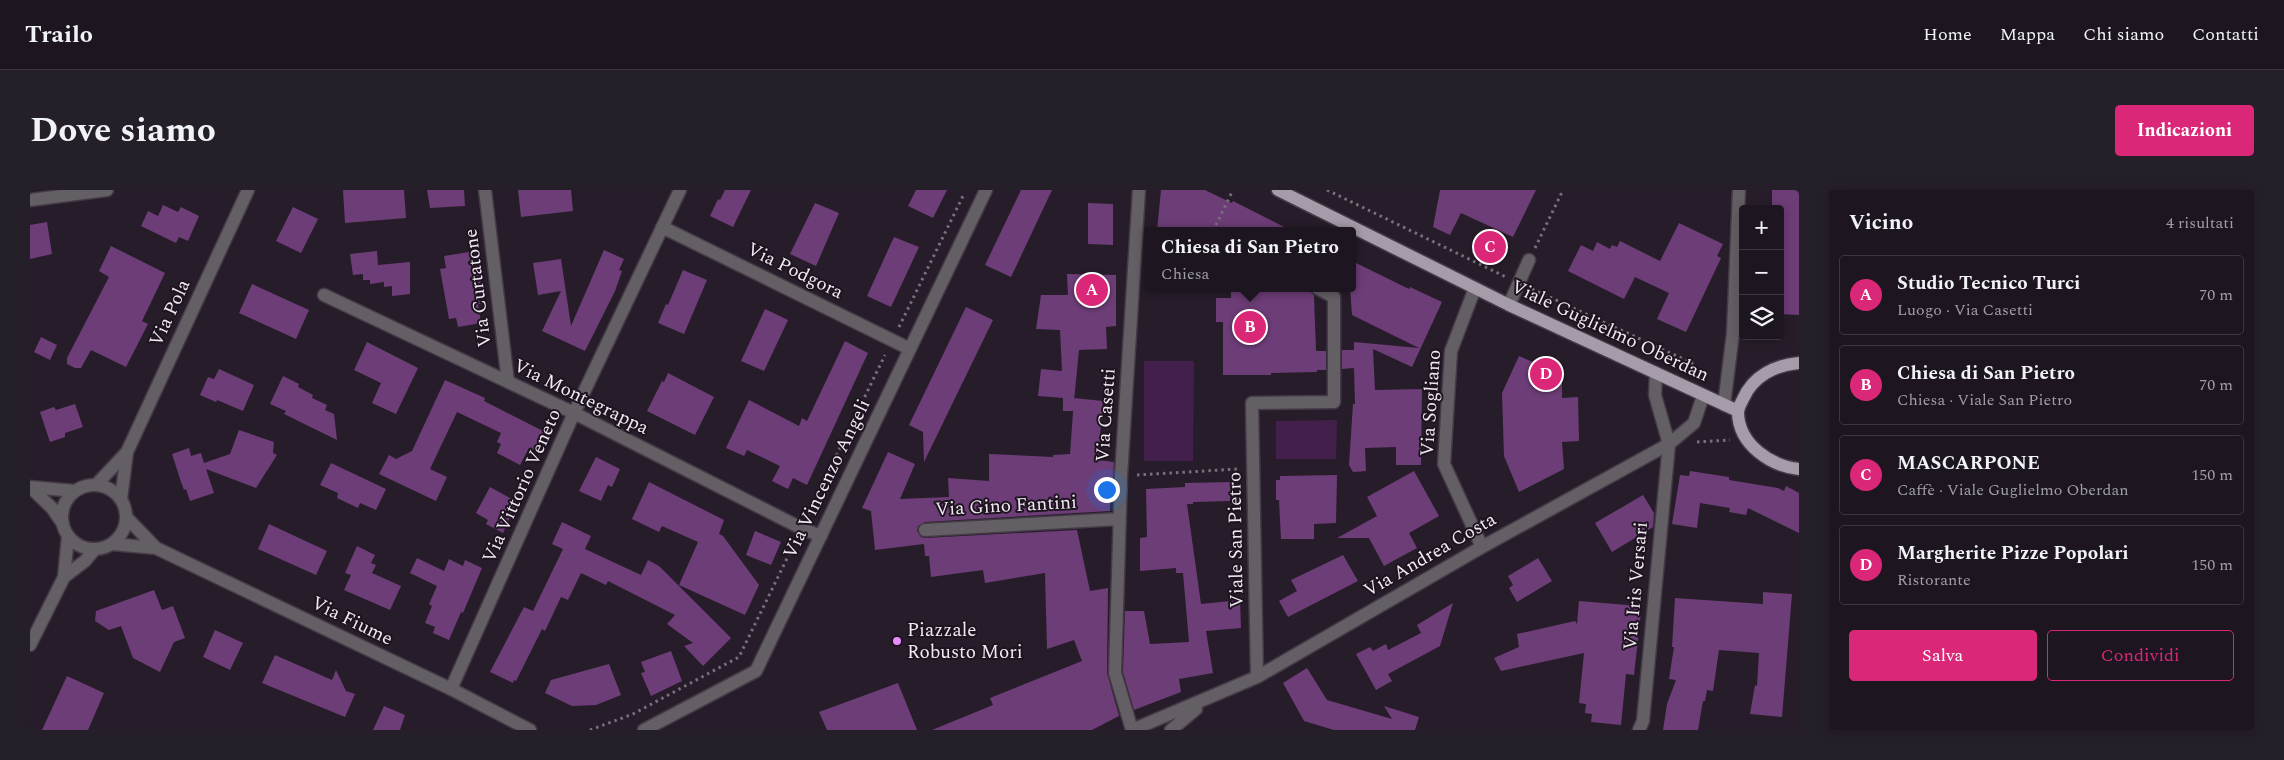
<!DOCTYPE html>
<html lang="it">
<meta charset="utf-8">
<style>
body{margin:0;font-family:Spectral,serif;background:#251f29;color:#f1f3f6}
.controls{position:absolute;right:15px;top:15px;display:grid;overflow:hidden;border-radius:5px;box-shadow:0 2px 12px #0003}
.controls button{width:45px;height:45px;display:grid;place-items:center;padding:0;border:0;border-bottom:1px solid #3b353e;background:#1d1620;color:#f1f3f6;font:25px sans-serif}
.you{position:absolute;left:1076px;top:299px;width:18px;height:18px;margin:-12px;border:4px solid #fff;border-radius:50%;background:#1a73e8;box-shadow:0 0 0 8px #1a73e833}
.badge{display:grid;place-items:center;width:32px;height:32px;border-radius:50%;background:#db2777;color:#fff;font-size:16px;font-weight:700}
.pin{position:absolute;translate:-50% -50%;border:2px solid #fff;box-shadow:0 1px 5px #0006}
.popup{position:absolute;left:1114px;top:37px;width:212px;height:65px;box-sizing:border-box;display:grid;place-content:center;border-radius:5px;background:#1d1620;filter:drop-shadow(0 1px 4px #0005);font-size:16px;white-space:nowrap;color:#a09fa5}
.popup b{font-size:19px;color:#f1f3f6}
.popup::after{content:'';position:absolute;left:50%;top:100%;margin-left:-10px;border:10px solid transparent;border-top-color:#1d1620}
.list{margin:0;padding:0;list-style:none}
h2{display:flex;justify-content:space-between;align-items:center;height:65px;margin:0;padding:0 20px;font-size:21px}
h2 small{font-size:16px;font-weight:400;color:#a09fa5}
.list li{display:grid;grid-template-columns:32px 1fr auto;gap:15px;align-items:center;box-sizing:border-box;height:80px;margin:0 10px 10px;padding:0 10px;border:1px solid #3b353e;border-radius:5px}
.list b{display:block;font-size:19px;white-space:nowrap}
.list p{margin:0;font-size:16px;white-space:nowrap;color:#a09fa5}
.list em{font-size:16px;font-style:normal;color:#a09fa5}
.actions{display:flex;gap:10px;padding:15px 20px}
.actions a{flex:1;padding:11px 0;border:1px solid #db2777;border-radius:5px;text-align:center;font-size:18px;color:#db2777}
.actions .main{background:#db2777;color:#fff}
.icon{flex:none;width:28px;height:28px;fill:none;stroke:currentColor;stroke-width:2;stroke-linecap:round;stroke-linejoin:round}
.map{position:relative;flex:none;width:1769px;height:540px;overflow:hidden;border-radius:5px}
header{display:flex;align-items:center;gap:30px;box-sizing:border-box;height:70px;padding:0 25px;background:#1d1620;border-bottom:1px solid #3b353e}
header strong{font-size:24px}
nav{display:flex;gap:28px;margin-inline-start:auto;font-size:18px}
.intro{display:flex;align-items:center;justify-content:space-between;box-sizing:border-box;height:120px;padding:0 30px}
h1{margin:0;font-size:35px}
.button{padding:12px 22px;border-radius:5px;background:#db2777;color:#fff;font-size:18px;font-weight:700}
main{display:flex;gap:30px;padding:0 30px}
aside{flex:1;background:#1d1620;border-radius:5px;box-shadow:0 2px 12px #0003}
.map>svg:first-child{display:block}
.green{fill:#431f4b}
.building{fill:#6d3d77}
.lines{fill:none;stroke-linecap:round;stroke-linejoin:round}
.minor-casing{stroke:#433a46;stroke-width:15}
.major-casing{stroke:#433a46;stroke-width:15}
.path{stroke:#79707b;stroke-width:3;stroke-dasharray:2.5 4;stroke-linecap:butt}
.minor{stroke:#645e65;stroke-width:12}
.major{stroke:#a69ba9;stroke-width:12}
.poi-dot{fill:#e98dfe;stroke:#1e1420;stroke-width:2}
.labels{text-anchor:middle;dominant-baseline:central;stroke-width:4;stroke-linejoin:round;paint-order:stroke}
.street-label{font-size:19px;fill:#f0e9f2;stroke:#1e1420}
.poi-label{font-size:19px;fill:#f0e9f2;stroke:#1e1420;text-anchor:start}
</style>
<header>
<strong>Trailo</strong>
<nav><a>Home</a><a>Mappa</a><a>Chi siamo</a><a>Contatti</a></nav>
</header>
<div class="intro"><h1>Dove siamo</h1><a class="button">Indicazioni</a></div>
<main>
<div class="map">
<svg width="1769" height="540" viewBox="0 0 1769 540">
<rect width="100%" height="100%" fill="#271d2a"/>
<!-- green -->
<path class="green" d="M 1114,171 L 1164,171 L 1163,271 L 1114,271 Z
M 1307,230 L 1306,269 L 1246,269 L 1246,231 Z"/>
<!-- building -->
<path class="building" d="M 313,0 L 374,0 L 376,28 L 315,33 Z
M 397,0 L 434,0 L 435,16 L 400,18 Z
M 488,0 L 541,0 L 543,21 L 491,27 Z
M 695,0 L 721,0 L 703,37 L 680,26 L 688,9 L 690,10 Z
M 886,0 L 917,0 L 903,28 L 878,16 Z
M 991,0 L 1022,0 L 981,87 L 955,75 Z
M 1131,0 L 1175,0 L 1202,13 L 1203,11 L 1262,41 L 1127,41 Z
M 1410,0 L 1506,0 L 1483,47 L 1431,23 L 1420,45 L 1403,37 Z
M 1742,0 L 1769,0 L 1769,125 L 1750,124 L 1750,19 L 1742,19 Z
M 785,13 L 809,23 L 786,76 L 760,64 Z
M 1058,13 L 1083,14 L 1083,55 L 1058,54 Z
M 133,15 L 148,22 L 151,17 L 169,26 L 158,51 L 149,47 L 146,53 L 111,36 L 118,21 L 128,26 Z
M 263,17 L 288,29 L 271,63 L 246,51 Z
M 17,32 L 22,64 L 0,69 L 0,35 Z
M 1649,33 L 1693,54 L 1687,66 L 1691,68 L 1656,142 L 1627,129 L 1639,103 L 1605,87 L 1594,109 L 1538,81 L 1551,55 L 1563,61 L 1567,52 L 1580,59 L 1582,55 L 1587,57 L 1590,51 L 1630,71 Z
M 864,47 L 889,57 L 861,117 L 837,106 Z
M 81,56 L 135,83 L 112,131 L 118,134 L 96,177 L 61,160 L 51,178 L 45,178 L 37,174 L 37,168 L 79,87 L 69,81 Z
M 574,60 L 594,69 L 589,80 L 592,81 L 585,101 L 555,161 L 512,141 L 531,101 L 508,105 L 503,73 L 531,69 L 541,136 Z
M 347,61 L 348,75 L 380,72 L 380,104 L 362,106 L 362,96 L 354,97 L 354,92 L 340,94 L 340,90 L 333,90 L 333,84 L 323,85 L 320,64 Z
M 439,62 L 442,80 L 448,79 L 454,113 L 448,114 L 451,133 L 428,137 L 426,128 L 419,129 L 410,79 L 416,78 L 414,66 Z
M 1322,71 L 1379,99 L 1380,97 L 1412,112 L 1382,177 L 1343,159 L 1345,200 L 1392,199 L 1391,275 L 1366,275 L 1366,257 L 1335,258 L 1336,281 L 1323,282 L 1319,275 L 1323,214 L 1325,214 L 1324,178 L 1312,179 L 1312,160 L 1324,160 L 1324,152 L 1389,158 L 1322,125 L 1320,98 L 1322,98 Z
M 653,80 L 677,90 L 654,144 L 628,133 L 636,114 L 638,115 Z
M 1037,84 L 1086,85 L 1086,136 L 1076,137 L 1077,159 L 1049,160 L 1043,221 L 1033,221 L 1033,208 L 1008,206 L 1011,179 L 1032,181 L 1030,140 L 1006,139 L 1011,105 L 1038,105 Z
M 222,94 L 279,120 L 266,149 L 209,123 Z
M 1201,98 L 1279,98 L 1284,106 L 1286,161 L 1296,161 L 1296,180 L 1287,180 L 1287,182 L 1241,183 L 1241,185 L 1193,185 L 1193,132 L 1186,132 L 1186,108 L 1201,108 Z
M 936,117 L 963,130 L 894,272 L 893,242 L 879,235 Z
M 735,119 L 758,130 L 734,181 L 711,171 Z
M 11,147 L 27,155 L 20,170 L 4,162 Z
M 815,151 L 838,163 L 777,295 L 763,288 L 758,299 L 742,291 L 750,276 L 717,260 L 714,266 L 696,258 L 719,210 L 769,236 L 772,228 L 777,231 Z
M 337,152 L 388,178 L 366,224 L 342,213 L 351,193 L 324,180 Z
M 1489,166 L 1532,185 L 1532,208 L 1548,207 L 1549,251 L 1532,252 L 1534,279 L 1489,302 L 1474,266 L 1472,203 Z
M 189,179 L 224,195 L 213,221 L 187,210 L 186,212 L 170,205 L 178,187 L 184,189 Z
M 638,183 L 684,207 L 665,245 L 617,221 L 632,191 L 634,192 Z
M 253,186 L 269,194 L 268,197 L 283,205 L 282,208 L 297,215 L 295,220 L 304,224 L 307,250 L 254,224 L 256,221 L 240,214 Z
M 415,190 L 455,208 L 454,211 L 515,242 L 506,261 L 499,258 L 490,275 L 467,263 L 471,254 L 467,252 L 471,243 L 427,222 L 400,279 L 417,287 L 406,311 L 349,284 L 359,265 L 366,269 L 382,261 Z
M 1044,208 L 1073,211 L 1068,270 L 1084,272 L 1082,301 L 1080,301 L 1080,321 L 895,332 L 888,336 L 887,341 L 891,347 L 895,348 L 1047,340 L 1060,401 L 1078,398 L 1077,483 L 1089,526 L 1062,540 L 902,540 L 963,515 L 960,508 L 1052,471 L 1044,450 L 1017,459 L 1015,383 L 955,393 L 953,380 L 901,387 L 899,366 L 895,366 L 894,354 L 845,360 L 841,321 L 832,318 L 858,262 L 885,274 L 870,309 L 919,307 L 918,288 L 959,291 L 959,264 L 1023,267 L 1023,265 L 1040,264 Z
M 45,214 L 53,237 L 35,243 L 35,247 L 20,252 L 10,222 L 24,217 L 26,220 Z
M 209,240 L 244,252 L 243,263 L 247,265 L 226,298 L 176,279 L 184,303 L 160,311 L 156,299 L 154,300 L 150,289 L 142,264 L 159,258 L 161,266 L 171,263 L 174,273 L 200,264 Z
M 566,267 L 590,279 L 582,297 L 578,295 L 571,311 L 549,301 Z
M 301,273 L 356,299 L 346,320 L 330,313 L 328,318 L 307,308 L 308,303 L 290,295 Z
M 1384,281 L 1409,326 L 1379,343 L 1387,358 L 1354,376 L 1339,348 L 1307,348 L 1347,326 L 1337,307 Z
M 1660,281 L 1699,287 L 1699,290 L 1748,298 L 1754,301 L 1756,296 L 1769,303 L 1769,343 L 1718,318 L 1716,325 L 1699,322 L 1700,318 L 1670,313 L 1667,338 L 1642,334 L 1650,285 L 1659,286 Z
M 1307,285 L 1306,333 L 1284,334 L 1284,349 L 1251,349 L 1249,310 L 1246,310 L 1246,290 L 1250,290 L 1250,286 Z
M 619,292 L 694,330 L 689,344 L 693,346 L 729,395 L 715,425 L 649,395 L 668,352 L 632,336 L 629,342 L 602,329 Z
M 1200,292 L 1200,311 L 1163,312 L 1163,314 L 1157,314 L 1171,414 L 1210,410 L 1211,438 L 1176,441 L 1183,483 L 1149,489 L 1151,502 L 1104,520 L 1093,482 L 1095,421 L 1114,421 L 1120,454 L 1159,452 L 1153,383 L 1146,383 L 1146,378 L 1110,381 L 1110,348 L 1117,347 L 1116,299 L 1155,297 L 1155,293 Z
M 460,297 L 487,312 L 473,343 L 456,334 L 458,330 L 446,323 Z
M 1613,305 L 1624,323 L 1623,337 L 1582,362 L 1565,333 Z
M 532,332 L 561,346 L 555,359 L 611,385 L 618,370 L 629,376 L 701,448 L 673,476 L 654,456 L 663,453 L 637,434 L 645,425 L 578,391 L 576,395 L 551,383 L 538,410 L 531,407 L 515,441 L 512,439 L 486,491 L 484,490 L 483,493 L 460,482 L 494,417 L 503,421 L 533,359 L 522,354 Z
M 239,334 L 297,361 L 286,385 L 228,359 Z
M 725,341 L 751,352 L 741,375 L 716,365 Z
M 327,356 L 345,365 L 341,373 L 346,375 L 342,383 L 371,396 L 360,420 L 314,400 L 321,385 L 315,383 Z
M 1313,365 L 1328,391 L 1258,427 L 1249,411 L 1267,401 L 1261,390 Z
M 387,368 L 414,381 L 419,369 L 433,376 L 435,370 L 452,378 L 433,423 L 431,422 L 419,450 L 403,443 L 405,437 L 395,433 L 402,416 L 399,414 L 407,396 L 380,383 Z
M 1508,368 L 1522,391 L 1487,412 L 1479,398 L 1483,395 L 1478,386 Z
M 124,400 L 132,420 L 143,416 L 155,448 L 144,452 L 130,482 L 103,468 L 91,436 L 79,440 L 65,431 L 66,421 Z
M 1733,402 L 1762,404 L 1752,527 L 1720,524 L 1725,495 L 1727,496 L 1729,463 L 1689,460 L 1683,501 L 1677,500 L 1675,511 L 1673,511 L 1668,540 L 1633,540 L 1637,514 L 1646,490 L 1639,489 L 1644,457 L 1642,457 L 1645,408 L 1733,414 Z
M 1549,411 L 1610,416 L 1609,422 L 1611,422 L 1604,485 L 1596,484 L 1591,535 L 1561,532 L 1562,524 L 1555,523 L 1556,514 L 1549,513 L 1554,463 L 1471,481 L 1464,468 L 1489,457 L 1487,444 L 1545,431 L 1547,434 Z
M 1423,413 L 1410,456 L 1358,484 L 1362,491 L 1346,500 L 1326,464 L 1340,457 L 1343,461 L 1356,454 L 1358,460 L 1391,443 L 1387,435 Z
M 185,440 L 213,453 L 200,480 L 173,467 Z
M 641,461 L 652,491 L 621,506 L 611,483 L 615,482 L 611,472 Z
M 245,465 L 302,490 L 306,480 L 316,501 L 325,504 L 315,527 L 232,493 Z
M 579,474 L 591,505 L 566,515 L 542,516 L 515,503 L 521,490 Z
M 1277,478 L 1297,510 L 1362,529 L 1354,516 L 1389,527 L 1385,540 L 1304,540 L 1274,531 L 1253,493 Z
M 37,486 L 74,503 L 58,540 L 12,540 Z
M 868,493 L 887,540 L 797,540 L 789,522 Z
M 354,516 L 375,525 L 370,540 L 343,540 Z"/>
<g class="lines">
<defs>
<path id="minor" d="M 455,0 L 478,192
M 0,10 L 77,0
M 632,37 L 880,159
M 1445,98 L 1421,161 L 1414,274 L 1452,357
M 294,105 L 544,223 L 771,338 L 791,346
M 1479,115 L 1499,70
M 1694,215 L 1703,143 L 1709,0
M 66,295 L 97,262
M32 327a32 32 0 1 1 64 0a32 32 0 1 1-64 0Z
M 0,297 L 22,318 L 33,334
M 0,297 L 45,301
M 91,309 L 97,262 L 218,0
M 96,327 L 126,358
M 895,340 L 1089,329
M 82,354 L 126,358 L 421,499 L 500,540
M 34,387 L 55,371 L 65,359
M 0,455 L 34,387 L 38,346
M 1227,487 L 1222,213 L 1304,212 L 1304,107 L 1287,98
M 421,499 L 544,223 L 650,0
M 614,540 L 726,481 L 956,0
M 1102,540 L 1227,487 L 1452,357 L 1639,254 L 1664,233 L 1673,206
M 1102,540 L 1085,483 L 1091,286 L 1109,0
M 1141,540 L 1166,519
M 1609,540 L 1613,531 L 1639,254 L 1625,205 L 1626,183"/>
<path id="major" d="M 1248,0 L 1479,115 L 1708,221
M 1769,173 C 1745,175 1723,186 1713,209 C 1711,213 1708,218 1708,223 C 1709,255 1741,276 1769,279"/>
</defs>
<!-- minor casing -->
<use href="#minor" class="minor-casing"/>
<!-- major casing -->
<use href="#major" class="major-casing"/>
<!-- path -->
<path class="path" d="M 1297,0 L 1476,87
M 1183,41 L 1203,0
M 1505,58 L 1533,0
M 1502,99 L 1662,173 L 1659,183
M 869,137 L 933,6
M 1667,252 L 1700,250
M 1107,285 L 1208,279
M 778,324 L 855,165
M 560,540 L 603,524 L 709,467 L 765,352"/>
<!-- minor -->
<use href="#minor" class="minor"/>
<!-- major -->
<use href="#major" class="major"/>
</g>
<!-- markers -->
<circle class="poi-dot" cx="867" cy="451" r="5"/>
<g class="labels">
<!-- street labels -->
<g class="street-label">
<text transform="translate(765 81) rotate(26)">Via Podgora</text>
<text transform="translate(448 98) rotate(-97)">Via Curtatone</text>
<text transform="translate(140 123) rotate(-65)">Via Pola</text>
<text transform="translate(1580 141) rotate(25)">Viale Guglielmo Oberdan</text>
<text transform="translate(551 207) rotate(26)">Via Montegrappa</text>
<text transform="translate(1401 213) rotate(-86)">Via Sogliano</text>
<text transform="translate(1076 225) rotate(-86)">Via Casetti</text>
<text transform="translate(797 289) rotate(-64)">Via Vincenzo Angeli</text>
<text transform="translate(492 296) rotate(-66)">Via Vittorio Veneto</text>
<text transform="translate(976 316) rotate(-3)">Via Gino Fantini</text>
<text transform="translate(1206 350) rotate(-91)">Viale San Pietro</text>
<text transform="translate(1400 365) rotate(-30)">Via Andrea Costa</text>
<text transform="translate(1606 396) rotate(-85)">Via Iris Versari</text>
<text transform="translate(322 431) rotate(26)">Via Fiume</text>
</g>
<!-- poi labels -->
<g class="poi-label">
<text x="877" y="440">Piazzale<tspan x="877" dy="22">Robusto Mori</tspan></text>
</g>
</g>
</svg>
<div class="controls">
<button>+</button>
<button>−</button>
<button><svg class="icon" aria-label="layers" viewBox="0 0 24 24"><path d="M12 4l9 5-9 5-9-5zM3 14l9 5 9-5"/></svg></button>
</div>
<div class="you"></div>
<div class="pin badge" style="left:1062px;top:100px">A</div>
<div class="pin badge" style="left:1220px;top:137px">B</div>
<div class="popup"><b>Chiesa di San Pietro</b>Chiesa</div>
<div class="pin badge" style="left:1460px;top:57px">C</div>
<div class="pin badge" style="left:1516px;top:184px">D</div>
</div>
<aside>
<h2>Vicino<small>4 risultati</small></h2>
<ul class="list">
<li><span class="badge">A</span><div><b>Studio Tecnico Turci</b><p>Luogo · Via Casetti</p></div><em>70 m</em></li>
<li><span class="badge">B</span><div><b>Chiesa di San Pietro</b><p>Chiesa · Viale San Pietro</p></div><em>70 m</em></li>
<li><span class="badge">C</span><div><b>MASCARPONE</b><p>Caffè · Viale Guglielmo Oberdan</p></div><em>150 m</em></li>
<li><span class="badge">D</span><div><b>Margherite Pizze Popolari</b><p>Ristorante</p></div><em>150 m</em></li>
</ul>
<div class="actions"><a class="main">Salva</a><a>Condividi</a></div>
</aside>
</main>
